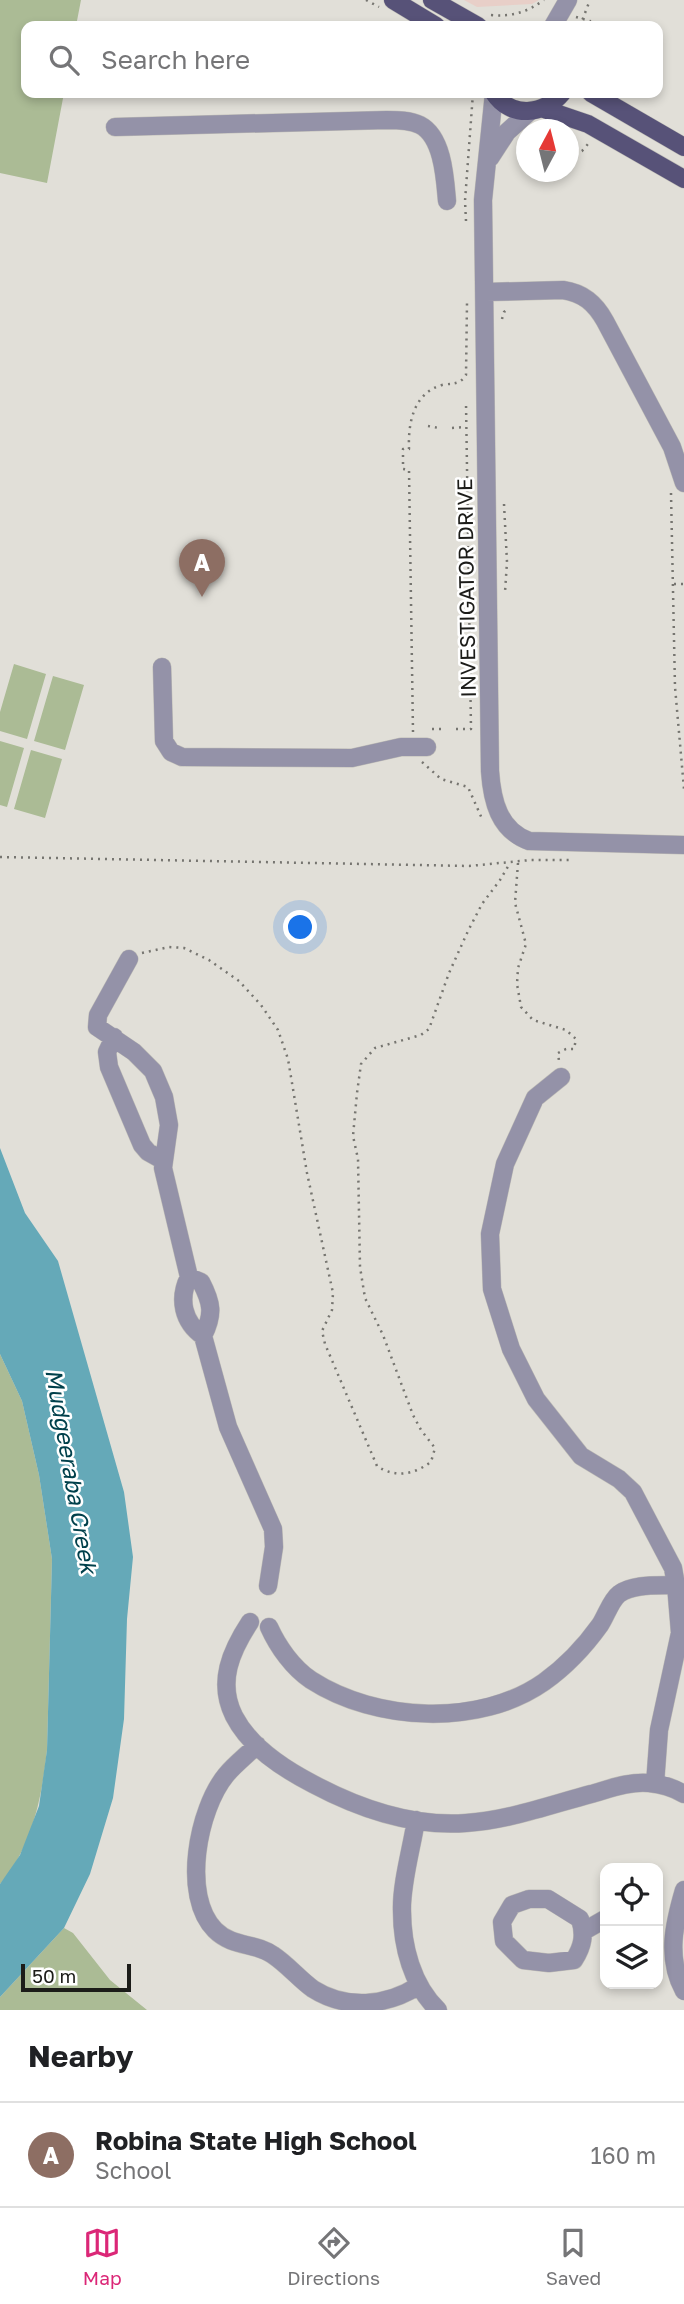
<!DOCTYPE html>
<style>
body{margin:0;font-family:"Golos Text",sans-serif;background:#f6f6f6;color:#202124}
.controls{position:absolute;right:21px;bottom:21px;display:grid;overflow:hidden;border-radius:14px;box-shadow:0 4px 10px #0003}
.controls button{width:63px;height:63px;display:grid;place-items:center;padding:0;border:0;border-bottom:2px solid #e0e0e0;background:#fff;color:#202124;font:35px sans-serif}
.compass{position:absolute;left:516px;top:119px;width:63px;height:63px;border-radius:50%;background:#fff;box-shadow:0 4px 10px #0003;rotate:7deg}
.scale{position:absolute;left:21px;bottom:18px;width:110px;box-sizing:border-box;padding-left:7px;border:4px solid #1c1c19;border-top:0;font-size:19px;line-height:24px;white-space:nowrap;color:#1c1c19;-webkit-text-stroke:5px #fff;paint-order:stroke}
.you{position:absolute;left:301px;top:928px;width:24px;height:24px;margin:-18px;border:5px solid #fff;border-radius:50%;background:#1a73e8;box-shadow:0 0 0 10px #1a73e833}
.badge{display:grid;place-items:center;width:46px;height:46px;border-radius:50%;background:#db2777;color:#fff;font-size:23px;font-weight:700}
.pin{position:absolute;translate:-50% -58px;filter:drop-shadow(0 2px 4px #0008)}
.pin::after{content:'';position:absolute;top:37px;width:24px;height:21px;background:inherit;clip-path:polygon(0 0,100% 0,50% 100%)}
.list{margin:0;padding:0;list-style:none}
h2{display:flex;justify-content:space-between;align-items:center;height:91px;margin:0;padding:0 28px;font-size:30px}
h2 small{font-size:23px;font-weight:400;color:#757577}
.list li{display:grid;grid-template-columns:46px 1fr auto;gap:21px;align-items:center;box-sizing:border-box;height:105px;padding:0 28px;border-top:2px solid #e0e0e0}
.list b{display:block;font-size:26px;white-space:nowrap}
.list p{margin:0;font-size:23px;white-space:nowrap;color:#757577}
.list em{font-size:23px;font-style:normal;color:#757577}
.icon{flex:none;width:38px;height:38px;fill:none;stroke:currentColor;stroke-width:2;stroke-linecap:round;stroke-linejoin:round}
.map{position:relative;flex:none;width:684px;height:2010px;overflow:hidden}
.search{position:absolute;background:#fff;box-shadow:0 4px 10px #0003;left:21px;right:21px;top:21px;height:77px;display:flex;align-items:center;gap:18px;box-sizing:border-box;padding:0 24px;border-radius:14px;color:#757577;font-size:26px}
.sheet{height:196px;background:#fff}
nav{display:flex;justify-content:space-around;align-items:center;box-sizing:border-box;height:98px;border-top:2px solid #e0e0e0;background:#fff;font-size:19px;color:#757577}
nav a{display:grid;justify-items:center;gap:4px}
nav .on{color:#db2777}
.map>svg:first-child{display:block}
.medical{fill:#e8cfc8}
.green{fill:#abbb95}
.water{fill:#65a9b8}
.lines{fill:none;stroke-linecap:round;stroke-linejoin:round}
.minor-casing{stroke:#bebcb6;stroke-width:19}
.major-casing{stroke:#bebcb6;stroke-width:19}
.path{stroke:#767570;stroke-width:2.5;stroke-dasharray:2 5;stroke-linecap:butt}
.minor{stroke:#9492a8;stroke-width:18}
.major{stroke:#575278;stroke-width:18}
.labels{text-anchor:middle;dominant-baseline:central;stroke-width:5;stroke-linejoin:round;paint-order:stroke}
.street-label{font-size:21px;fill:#1c1c19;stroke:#fff}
.water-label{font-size:23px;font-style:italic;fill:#00404b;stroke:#fff}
</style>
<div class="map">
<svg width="684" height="2010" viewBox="0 0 684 2010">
<rect width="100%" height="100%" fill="#e1dfd8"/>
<!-- medical -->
<path class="medical" d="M 464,0 L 539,0 L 532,4 L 477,7 Z"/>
<!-- green -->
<path class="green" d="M 0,0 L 81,0 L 76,26 L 26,26 L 26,93 L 64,93 L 47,183 L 0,173 Z
M 14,664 L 46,674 L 27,739 L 0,731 L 0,712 Z
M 53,676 L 84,685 L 65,750 L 34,741 Z
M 0,741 L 24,748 L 7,807 L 0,805 Z
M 31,750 L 62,759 L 45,818 L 14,809 Z
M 0,1354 L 22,1401 L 39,1475 L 52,1559 L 47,1750 C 42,1797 32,1848 0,1884 Z
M 64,1928 L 73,1933 L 110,1980 L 147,2010 L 0,2010 L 0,1997 Z"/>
<!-- water -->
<path class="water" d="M 0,1148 L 25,1213 L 58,1261 L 124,1492 L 133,1557 L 127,1619 L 124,1719 L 113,1798 L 90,1874 L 64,1928 L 0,1997 L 0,1884 L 20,1855 L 39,1806 L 47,1750 L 52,1559 L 39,1475 L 22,1401 L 0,1354 Z"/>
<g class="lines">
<defs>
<path id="minor" d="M 553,26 L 568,0
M 494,93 L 483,200 L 490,771 C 492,801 499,830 529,841 L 684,845
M 115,127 L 387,120 C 398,120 410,120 420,125 C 443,137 445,178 447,201
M 490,158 L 507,132 L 529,112
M 486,292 L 563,290 C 583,293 595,303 605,321 L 672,447 L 684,483
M 162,667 L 164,741 L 171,752 L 182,757 L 352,758 L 401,747 L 427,747
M 129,959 L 98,1015 L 97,1027 L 134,1052 L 153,1071 L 164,1097 L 169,1125 L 163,1168 L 189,1277 C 178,1299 183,1322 203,1336 L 228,1427 L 273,1529 L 274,1547 L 268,1586
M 114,1037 L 107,1052 L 109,1067 L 142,1145 L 148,1152 L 164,1161
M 561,1077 L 535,1098 L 505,1164 L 490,1234 L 492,1289 L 511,1349 L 536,1399 L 581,1456 L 619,1479 L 633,1492 L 673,1568 L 676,1585
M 189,1277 L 201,1282 C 212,1303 214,1314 203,1336
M 250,1622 C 231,1651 217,1682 234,1716 C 250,1747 282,1768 313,1784 C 360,1809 412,1827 466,1823 C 509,1820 550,1805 591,1794 C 609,1789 630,1781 649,1783 C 661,1784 674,1788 684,1794
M 269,1627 C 278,1647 293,1668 311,1680 C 376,1722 480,1727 544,1682 C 565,1667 585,1646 600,1625 C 606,1616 611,1600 619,1594 C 634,1583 660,1586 676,1585 L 680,1633 L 659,1730 L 655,1784
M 257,1745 C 247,1755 235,1764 226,1775 C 198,1809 181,1896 215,1930 C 233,1948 255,1942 273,1955 C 288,1965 299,1979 313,1989 C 346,2010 387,2006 418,1986
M 416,1820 C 412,1847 401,1884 402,1911 C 402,1946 412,1985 438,2010
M 684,1890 C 674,1924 666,1958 684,1991
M 529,1899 L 548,1899 L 580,1919 C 585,1935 583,1946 574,1960 L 549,1963 L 523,1960 L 504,1941 L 502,1922 L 512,1905 Z
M 584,1931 L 605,1919"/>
<path id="major" d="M 393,0 L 436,26
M 432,0 L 478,26
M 494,93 C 511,119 544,115 562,93
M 591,93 L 684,147
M 544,109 L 588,124 L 684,179"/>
</defs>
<!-- minor casing -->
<use href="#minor" class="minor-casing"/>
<!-- major casing -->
<use href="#major" class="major-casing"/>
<!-- path -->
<path class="path" d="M 366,0 L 379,7
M 491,15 C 512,17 527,12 544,0
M 576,17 L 590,21 L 592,26
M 580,26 L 590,0
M 568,153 L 582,151 L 588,144
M 466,221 L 465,201 L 473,93
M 502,319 L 504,312 L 509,308
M 428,426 L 439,428
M 452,428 L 466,427
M 671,493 L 675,687 L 684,789
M 504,504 L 507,562 L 505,592
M 674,584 L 684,584
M 432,729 L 443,729
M 456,729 L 471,729 L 466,403
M 413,732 L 409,470 L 403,469 L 403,449 L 409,449 C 408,424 413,393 442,385 C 452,383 460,385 466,375 L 467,303
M 422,762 L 441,779 L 468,787 L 483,821
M 0,857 L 469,866 L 531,860 L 572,860
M 518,863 L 515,903 L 526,944 L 518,968 L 517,984 L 521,1007 L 533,1020 L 566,1030 L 576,1039 L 574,1049 L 566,1049 L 558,1053 L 559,1061
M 142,953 L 169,947 L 184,948 L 209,960 L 239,981 L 261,1005 L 278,1030 L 288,1059 L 307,1173 L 333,1293 L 332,1310 L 322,1331 L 325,1344 L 377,1466 C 395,1478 413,1475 431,1462 L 435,1448 L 421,1430 L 413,1415 L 383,1335 L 365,1298 L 360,1267 L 358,1159 L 353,1136 L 357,1093 L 361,1064 L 375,1048 L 421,1035 L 429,1029 L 449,973 L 468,931 L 482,904 L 500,880 L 510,863"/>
<!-- minor -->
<use href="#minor" class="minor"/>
<!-- major -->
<use href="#major" class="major"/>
</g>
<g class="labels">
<!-- street labels -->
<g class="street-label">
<text transform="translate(466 588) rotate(-91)">INVESTIGATOR DRIVE</text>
</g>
<!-- water labels -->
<g class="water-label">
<text transform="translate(72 1471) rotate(80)">Mudgeeraba Creek</text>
</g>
</g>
</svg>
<div class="controls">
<button><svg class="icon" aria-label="locate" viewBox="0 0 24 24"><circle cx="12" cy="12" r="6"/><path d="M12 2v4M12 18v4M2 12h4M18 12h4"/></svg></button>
<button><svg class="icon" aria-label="layers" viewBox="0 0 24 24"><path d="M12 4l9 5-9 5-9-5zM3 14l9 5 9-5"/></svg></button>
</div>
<svg class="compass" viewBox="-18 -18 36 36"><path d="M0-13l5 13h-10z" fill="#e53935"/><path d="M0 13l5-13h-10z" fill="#757577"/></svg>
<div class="scale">50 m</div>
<div class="you"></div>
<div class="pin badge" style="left:202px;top:597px;background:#8d6e63">A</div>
<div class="search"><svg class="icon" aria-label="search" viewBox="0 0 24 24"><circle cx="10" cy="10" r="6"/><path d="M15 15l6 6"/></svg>Search here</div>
</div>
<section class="sheet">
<h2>Nearby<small></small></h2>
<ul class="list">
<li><span class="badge" style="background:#8d6e63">A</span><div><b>Robina State High School</b><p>School</p></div><em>160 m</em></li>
</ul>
</section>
<nav>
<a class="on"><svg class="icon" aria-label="map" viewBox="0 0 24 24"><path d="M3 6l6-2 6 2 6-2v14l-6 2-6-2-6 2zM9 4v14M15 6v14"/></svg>Map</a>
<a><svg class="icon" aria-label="directions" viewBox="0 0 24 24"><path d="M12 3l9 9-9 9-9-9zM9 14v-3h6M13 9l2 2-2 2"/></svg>Directions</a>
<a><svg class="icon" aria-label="saved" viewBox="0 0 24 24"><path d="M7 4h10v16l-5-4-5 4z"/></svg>Saved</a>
</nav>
